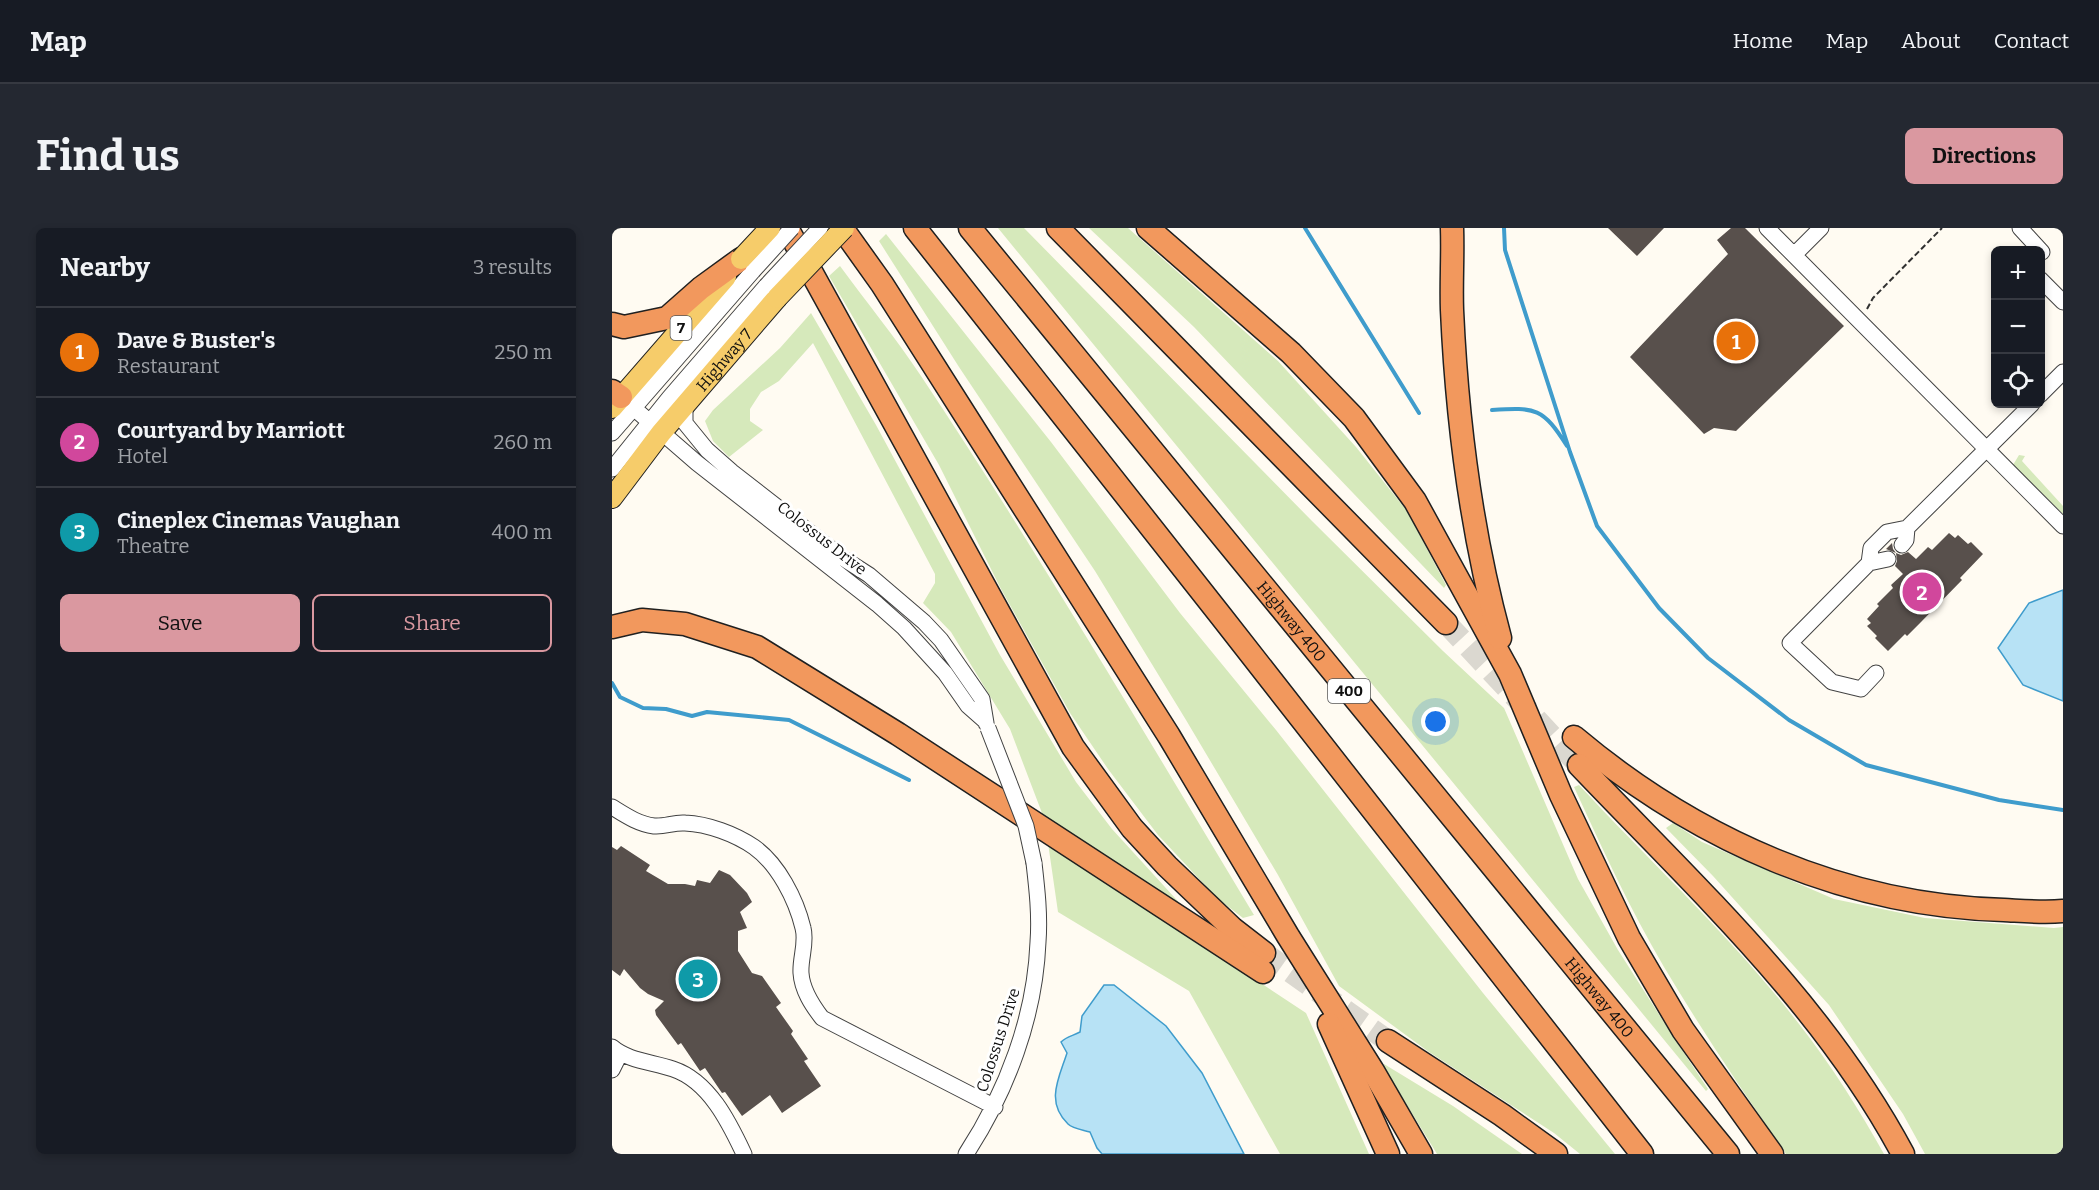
<!DOCTYPE html>
<meta charset="utf-8">
<style>
body{margin:0;font-family:Bitter,serif;background:#242831;color:#f1f3f6}
.controls{position:absolute;right:18px;top:18px;display:grid;overflow:hidden;border-radius:9px;box-shadow:0 3px 9px #0003}
.controls button{width:54px;height:54px;display:grid;place-items:center;padding:0;border:0;border-bottom:2px solid #363941;background:#171b24;color:#f1f3f6;font:30px sans-serif}
.you{position:absolute;left:824px;top:494px;width:21px;height:21px;margin:-15px;border:4px solid #fff;border-radius:50%;background:#1a73e8;box-shadow:0 0 0 9px #1a73e833}
.badge{display:grid;place-items:center;width:39px;height:39px;border-radius:50%;background:#da98a0;color:#fff;font-size:20px;font-weight:700}
.pin{position:absolute;translate:-50% -50%;border:3px solid #fff;box-shadow:0 2px 6px #0006}
.list{margin:0;padding:0;list-style:none}
h2{display:flex;justify-content:space-between;align-items:center;height:78px;margin:0;padding:0 24px;font-size:26px}
h2 small{font-size:20px;font-weight:400;color:#9ea1a6}
.list li{display:grid;grid-template-columns:39px 1fr auto;gap:18px;align-items:center;box-sizing:border-box;height:90px;padding:0 24px;border-top:2px solid #363941}
.list b{display:block;font-size:22px;white-space:nowrap}
.list p{margin:0;font-size:20px;white-space:nowrap;color:#9ea1a6}
.list em{font-size:20px;font-style:normal;color:#9ea1a6}
.actions{display:flex;gap:12px;padding:18px 24px}
.actions a{flex:1;padding:14px 0;border:2px solid #da98a0;border-radius:9px;text-align:center;font-size:21px;color:#da98a0}
.actions .main{background:#da98a0;color:#111}
.icon{flex:none;width:33px;height:33px;fill:none;stroke:currentColor;stroke-width:2;stroke-linecap:round;stroke-linejoin:round}
.map{position:relative;flex:none;width:1451px;height:926px;overflow:hidden;border-radius:9px}
header{display:flex;align-items:center;gap:36px;box-sizing:border-box;height:84px;padding:0 30px;background:#171b24;border-bottom:2px solid #363941}
header strong{font-size:28px}
nav{display:flex;gap:33px;margin-inline-start:auto;font-size:21px}
.intro{display:flex;align-items:center;justify-content:space-between;box-sizing:border-box;height:144px;padding:0 36px}
h1{margin:0;font-size:42px}
.button{padding:15px 27px;border-radius:9px;background:#da98a0;color:#111;font-size:21px;font-weight:700}
main{display:flex;gap:36px;padding:0 36px}
aside{flex:1;background:#171b24;border-radius:9px;box-shadow:0 3px 9px #0003}
.map>svg:first-child{display:block}
.green{fill:#d6e9bb}
.water{fill:#b7e2f5;stroke:#3f9ccc;stroke-width:1.5}
.lines{fill:none;stroke-linecap:round;stroke-linejoin:round}
.stream{stroke:#3f9ccc;stroke-width:4}
.building{fill:#58504c}
.highway-tunnel{stroke:#dbd8d0;stroke-width:22;stroke-dasharray:22 11;stroke-linecap:butt}
.minor-casing{stroke:#424242;stroke-width:17}
.major-casing{stroke:#202020;stroke-width:22}
.highway-casing{stroke:#202020;stroke-width:25}
.path{stroke:#313131;stroke-width:2;stroke-dasharray:6 3;stroke-linecap:butt}
.minor{stroke:#fff;stroke-width:15}
.major{stroke:#f6cc6a;stroke-width:20}
.highway{stroke:#f2985d;stroke-width:22}
.minor-bridge-casing{stroke:#424242;stroke-width:17;stroke-linecap:butt}
.major-bridge-casing{stroke:#202020;stroke-width:22;stroke-linecap:butt}
.minor-bridge{stroke:#fff;stroke-width:15}
.major-bridge{stroke:#f6cc6a;stroke-width:20}
.labels{text-anchor:middle;dominant-baseline:central;stroke-width:6;stroke-linejoin:round;paint-order:stroke}
.shield{fill:#fff;stroke:#575757;stroke-width:1.5}
.shield-label{font-size:15px;font-weight:bold;fill:#0f0f0f}
.street-label{font-size:16px;fill:#0f0f0f;stroke:#fff}
</style>
<header>
<strong>Map</strong>
<nav><a>Home</a><a>Map</a><a>About</a><a>Contact</a></nav>
</header>
<div class="intro"><h1>Find us</h1><a class="button">Directions</a></div>
<main>
<aside>
<h2>Nearby<small>3 results</small></h2>
<ul class="list">
<li><span class="badge" style="background:#e8710a">1</span><div><b>Dave &amp; Buster's</b><p>Restaurant</p></div><em>250 m</em></li>
<li><span class="badge" style="background:#d1479c">2</span><div><b>Courtyard by Marriott</b><p>Hotel</p></div><em>260 m</em></li>
<li><span class="badge" style="background:#0f9aa8">3</span><div><b>Cineplex Cinemas Vaughan</b><p>Theatre</p></div><em>400 m</em></li>
</ul>
<div class="actions"><a class="main">Save</a><a>Share</a></div>
</aside>
<div class="map">
<svg width="1451" height="926" viewBox="0 0 1451 926">
<rect width="100%" height="100%" fill="#fffbf2"/>
<!-- green -->
<path class="green" d="M 386,0 L 412,0 L 700,293 L 831,423 L 892,480 L 966,651 L 1006,722 L 1062,810 L 1096,861 L 1094,863 Z
M 477,0 L 516,0 L 666,133 L 744,219 L 795,283 L 834,357 L 832,360 L 582,99 Z
M 274,6 L 439,214 L 568,385 L 664,502 L 871,765 L 1003,926 L 968,926 L 942,905 L 817,824 L 727,758 L 666,647 L 574,492 L 483,343 L 347,139 L 267,13 Z
M 228,38 C 255,75 284,110 309,148 C 426,324 533,506 642,687 L 631,690 L 605,670 L 546,607 L 496,541 L 458,485 L 389,361 L 327,237 L 217,48 Z
M 199,85 L 264,197 L 388,427 L 464,554 L 500,601 L 573,681 L 453,604 L 430,585 L 398,501 L 339,404 L 311,375 L 323,355 L 323,346 L 201,115 L 167,153 L 149,164 L 138,181 L 138,193 L 151,202 L 117,229 L 101,213 L 93,193 L 101,182 L 168,120 Z
M 1407,227 L 1413,228 L 1410,233 L 1451,278 L 1451,286 L 1401,237 Z
M 967,557 C 1040,636 1121,710 1187,796 C 1219,837 1247,881 1272,926 L 1174,926 C 1132,865 1090,803 1052,739 C 1018,681 990,620 962,559 Z
M 1061,595 L 1090,614 L 1222,671 L 1313,690 L 1442,700 L 1451,699 L 1451,926 L 1313,926 L 1291,886 L 1217,777 L 1101,648 L 1054,600 Z
M 436,615 L 694,785 L 757,926 L 668,926 L 577,763 L 446,684 Z
M 772,836 L 841,878 L 910,926 L 825,926 L 771,838 Z"/>
<!-- water -->
<path class="water" d="M 1451,362 L 1451,473 L 1411,457 L 1386,420 L 1417,375 Z
M 492,757 L 502,757 L 554,798 L 590,845 L 632,926 L 490,926 L 485,920 L 478,904 C 472,902 461,901 456,896 C 433,874 447,850 455,825 L 449,814 C 455,808 461,808 468,804 L 470,788 Z"/>
<g class="lines">
<!-- stream -->
<path class="stream" d="M 693,0 L 807,185
M 892,0 L 893,22 L 958,224 L 985,298 L 1047,380 L 1096,430 L 1177,492 L 1254,537 L 1387,572 L 1451,582
M 880,182 C 924,179 931,180 955,218
M 0,455 L 8,469 L 31,480 L 54,481 L 80,488 L 95,484 L 177,492 L 297,552"/>
</g>
<!-- building -->
<path class="building" d="M 996,0 L 1052,0 L 1025,28 Z
M 1119,0 L 1133,0 L 1232,98 L 1124,203 L 1102,200 L 1092,206 L 1018,129 L 1116,26 L 1105,12 Z
M 1337,305 L 1343,310 L 1346,307 L 1356,316 L 1359,314 L 1371,326 L 1348,350 L 1350,352 L 1309,394 L 1295,408 L 1293,406 L 1276,423 L 1263,410 L 1265,408 L 1255,398 L 1259,395 L 1255,391 L 1267,378 L 1265,376 L 1281,360 L 1279,357 L 1291,346 L 1283,338 L 1285,333 L 1284,325 L 1274,321 L 1280,315 L 1281,321 L 1284,325 L 1289,327 L 1296,324 L 1304,331 L 1316,319 L 1320,322 Z
M 9,618 L 38,637 L 34,643 L 56,656 L 73,656 L 83,658 L 85,652 L 98,655 L 107,642 L 118,647 L 135,665 L 140,674 L 128,684 L 135,700 L 126,703 L 126,723 L 140,745 L 150,748 L 169,775 L 164,779 L 181,803 L 179,806 L 196,831 L 192,833 L 209,858 L 170,885 L 158,867 L 130,888 L 113,864 L 110,865 L 93,840 L 88,843 L 69,815 L 66,817 L 44,787 L 43,782 L 52,773 L 36,766 L 28,760 L 12,741 L 8,748 L 0,742 L 0,619 L 5,622 Z"/>
<g class="lines">
<!-- highway-tunnel -->
<path class="highway-tunnel" d="M 834,395 L 967,537
M 652,725 L 776,813"/>
<defs>
<path id="minor" d="M 1155,0 L 1451,298
M 1408,0 L 1430,24 L 1428,25
M 1182,27 L 1209,0
M 1428,51 L 1451,74
M 1428,167 L 1451,144
M 9,169 L 85,235 L 265,376 L 292,400 L 333,445 L 356,478 L 373,493
M 73,178 L 73,195 L 95,222 L 120,244 L 232,331 L 257,347 L 312,394 L 329,412 L 370,471 L 374,495
M 0,205 L 141,43
M 0,241 L 57,170 L 154,58
M 1290,317 L 1294,312 L 1295,300
M 1257,335 L 1276,331
M 1264,445 L 1249,461 L 1220,454 L 1178,415 L 1257,335 L 1259,320 L 1275,304 L 1295,300 L 1420,176
M 0,579 C 13,587 26,596 42,598 C 53,599 62,594 73,595 C 96,596 123,606 142,619 C 166,636 184,671 191,700 C 195,715 188,730 189,745 C 190,762 200,777 210,790 L 383,879
M 0,819 C 16,833 41,834 61,841 C 97,853 117,894 132,926
M 0,842 L 8,826
M 354,926 C 395,863 423,789 426,714 C 428,687 425,661 422,635"/>
<g id="major">
<path d="M 0,180 L 114,49"/>
<path id="s1" d="M 0,270 L 49,205 L 165,70"/>
</g>
<g id="highway">
<path d="M 175,0 L 461,519 L 520,600 L 555,638 L 621,701 L 652,725"/>
<path d="M 230,0 L 270,56 L 557,508 L 676,708 L 761,843 L 809,926"/>
<path d="M 303,0 L 609,388 L 1030,926"/>
<path id="s2" d="M 358,0 L 1116,926"/>
<path d="M 446,0 L 834,395"/>
<path d="M 536,0 L 679,125 L 742,190 L 803,273 L 898,446 L 949,567 L 1017,710 L 1071,802 L 1160,926"/>
<path d="M 840,0 C 841,27 839,55 840,82 C 845,193 859,303 888,410"/>
<path d="M 0,96 L 12,99 L 55,90 L 89,60 L 129,31"/>
<path d="M 0,163 L 9,169"/>
<path d="M 0,399 L 30,392 L 73,396 L 145,419 L 286,506 L 651,744"/>
<path d="M 962,509 C 1083,611 1233,678 1392,682 C 1411,683 1432,685 1451,683"/>
<path d="M 967,537 C 1083,659 1211,776 1291,926"/>
<path d="M 717,796 L 776,926"/>
<path d="M 776,813 L 890,887 L 944,926"/>
</g>
</defs>
<!-- minor casing -->
<use href="#minor" class="minor-casing"/>
<!-- major casing -->
<use href="#major" class="major-casing"/>
<!-- highway casing -->
<use href="#highway" class="highway-casing"/>
<!-- path -->
<path class="path" d="M 1255,81 L 1261,70 L 1330,0"/>
<!-- minor -->
<use href="#minor" class="minor"/>
<!-- major -->
<use href="#major" class="major"/>
<!-- highway -->
<use href="#highway" class="highway"/>
<defs>
<path id="minor-bridge" d="M 141,43 L 180,0
M 154,58 L 208,0
M 376,500 L 414,598 L 422,635"/>
<path id="major-bridge" d="M 129,31 L 158,0
M 165,70 L 232,0"/>
</defs>
<!-- minor-bridge casing -->
<use href="#minor-bridge" class="minor-bridge-casing"/>
<!-- major-bridge casing -->
<use href="#major-bridge" class="major-bridge-casing"/>
<!-- minor-bridge -->
<use href="#minor-bridge" class="minor-bridge"/>
<!-- major-bridge -->
<use href="#major-bridge" class="major-bridge"/>
</g>
<g class="labels">
<!-- shield labels -->
<g class="shield">
<rect x="58.5" y="88" width="21" height="24" rx="4.5"/>
<rect x="716" y="451" width="42" height="24" rx="4.5"/>
</g>
<g class="shield-label">
<text x="69" y="100">7</text>
<text x="737" y="463">400</text>
</g>
<!-- street labels -->
<g class="street-label">
<text stroke="none"><textPath href="#s1" startOffset="178">Highway 7</textPath></text>
<text transform="translate(210 310) rotate(38)">Colossus Drive</text>
<text stroke="none"><textPath href="#s2" startOffset="508">Highway 400</textPath></text>
<text stroke="none"><textPath href="#s2" startOffset="994">Highway 400</textPath></text>
<text transform="translate(386 812) rotate(-72)">Colossus Drive</text>
</g>
</g>
</svg>
<div class="controls">
<button>+</button>
<button>−</button>
<button><svg class="icon" aria-label="locate" viewBox="0 0 24 24"><circle cx="12" cy="12" r="6"/><path d="M12 2v4M12 18v4M2 12h4M18 12h4"/></svg></button>
</div>
<div class="you"></div>
<div class="pin badge" style="left:1124px;top:113px;background:#e8710a">1</div>
<div class="pin badge" style="left:1310px;top:364px;background:#d1479c">2</div>
<div class="pin badge" style="left:86px;top:751px;background:#0f9aa8">3</div>
</div>
</main>
